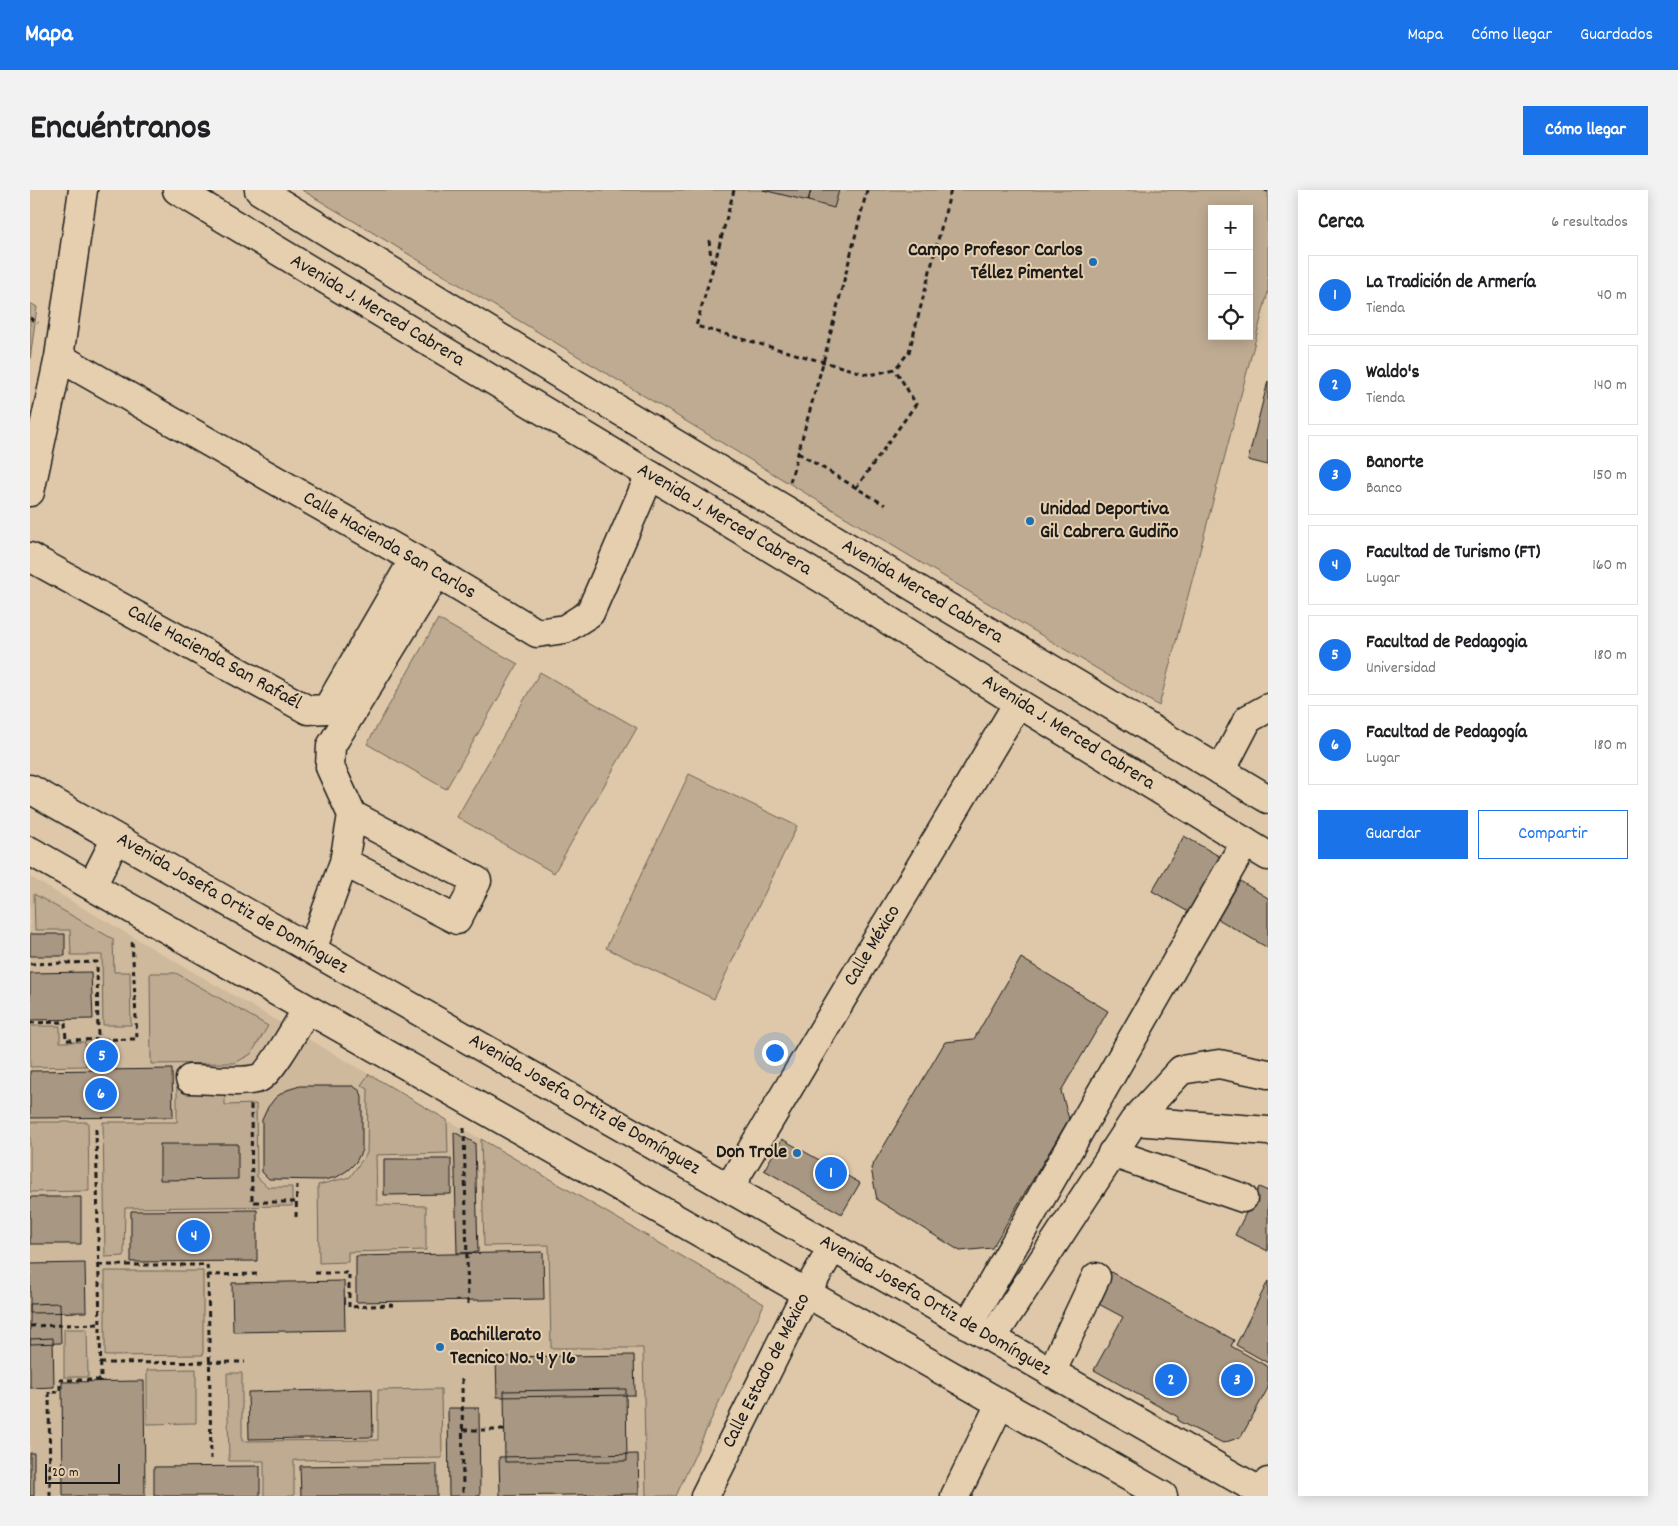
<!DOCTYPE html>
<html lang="es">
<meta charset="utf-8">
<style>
body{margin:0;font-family:Dekko,sans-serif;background:#f2f2f2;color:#202124}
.controls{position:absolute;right:15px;top:15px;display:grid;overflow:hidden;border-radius:0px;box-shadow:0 2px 12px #0003}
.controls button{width:45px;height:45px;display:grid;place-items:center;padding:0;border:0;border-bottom:1px solid #e0e0e0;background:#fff;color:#202124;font:25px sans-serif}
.scale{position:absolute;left:15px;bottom:12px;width:75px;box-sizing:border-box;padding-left:5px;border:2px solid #1c1c1c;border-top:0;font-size:14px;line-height:18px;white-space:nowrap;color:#1c1c1c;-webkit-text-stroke:4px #e6cfaf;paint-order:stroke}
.you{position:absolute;left:744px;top:862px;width:18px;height:18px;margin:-12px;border:4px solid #fff;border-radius:50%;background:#1a73e8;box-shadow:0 0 0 8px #1a73e833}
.badge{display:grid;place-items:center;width:32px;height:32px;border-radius:50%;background:#1a73e8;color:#fff;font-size:16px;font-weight:700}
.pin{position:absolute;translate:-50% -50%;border:2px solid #fff;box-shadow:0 1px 5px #0006}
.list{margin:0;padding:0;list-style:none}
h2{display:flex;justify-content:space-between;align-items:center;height:65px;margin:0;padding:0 20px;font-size:21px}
h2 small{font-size:16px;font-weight:400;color:#757577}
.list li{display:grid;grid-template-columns:32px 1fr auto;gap:15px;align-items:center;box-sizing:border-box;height:80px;margin:0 10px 10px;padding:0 10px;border:1px solid #e0e0e0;border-radius:0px}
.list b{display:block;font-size:19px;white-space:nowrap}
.list p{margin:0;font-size:16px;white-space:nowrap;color:#757577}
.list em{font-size:16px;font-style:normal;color:#757577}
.actions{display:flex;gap:10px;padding:15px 20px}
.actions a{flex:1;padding:11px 0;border:1px solid #1a73e8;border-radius:0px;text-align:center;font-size:18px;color:#1a73e8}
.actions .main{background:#1a73e8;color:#fff}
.icon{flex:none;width:28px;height:28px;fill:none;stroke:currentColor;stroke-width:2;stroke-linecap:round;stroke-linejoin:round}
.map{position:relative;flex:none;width:1238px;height:1306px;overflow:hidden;border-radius:0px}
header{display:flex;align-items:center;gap:30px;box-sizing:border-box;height:70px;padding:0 25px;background:#1a73e8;color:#fff}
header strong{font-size:24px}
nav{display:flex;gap:28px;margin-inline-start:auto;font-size:18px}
.intro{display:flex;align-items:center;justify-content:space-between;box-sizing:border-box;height:120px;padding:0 30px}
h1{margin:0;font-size:35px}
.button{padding:12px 22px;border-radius:0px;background:#1a73e8;color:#fff;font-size:18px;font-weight:700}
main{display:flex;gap:30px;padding:0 30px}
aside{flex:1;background:#fff;border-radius:0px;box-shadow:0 2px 12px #0003}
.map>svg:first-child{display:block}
.built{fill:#ceb99d}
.green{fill:#beab92;stroke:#6d6457;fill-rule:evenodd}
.building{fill:#a89782;stroke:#1c1c1c}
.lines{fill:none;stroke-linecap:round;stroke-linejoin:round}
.minor-casing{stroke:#1c1c1c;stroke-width:31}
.major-casing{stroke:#1c1c1c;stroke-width:31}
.path{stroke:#1c1c1c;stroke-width:3;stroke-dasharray:5 4;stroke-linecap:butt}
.minor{stroke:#e6cfaf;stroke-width:28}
.major{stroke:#e6cfaf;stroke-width:28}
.poi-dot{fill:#1f6fb2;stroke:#e6cfaf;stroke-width:2}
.labels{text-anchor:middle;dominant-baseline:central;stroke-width:4;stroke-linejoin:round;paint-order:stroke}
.poi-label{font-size:20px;font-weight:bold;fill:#1c1c1c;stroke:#e6cfaf;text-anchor:end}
.street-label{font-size:20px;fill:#1c1c1c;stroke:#e6cfaf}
</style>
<header>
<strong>Mapa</strong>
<nav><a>Mapa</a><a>Cómo llegar</a><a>Guardados</a></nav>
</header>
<div class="intro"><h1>Encuéntranos</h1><a class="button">Cómo llegar</a></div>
<main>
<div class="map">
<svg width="1238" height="1306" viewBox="0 0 1238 1306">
<rect width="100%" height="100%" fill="#dec8a9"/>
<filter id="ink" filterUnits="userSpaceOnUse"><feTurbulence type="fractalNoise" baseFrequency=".02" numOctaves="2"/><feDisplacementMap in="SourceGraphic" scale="10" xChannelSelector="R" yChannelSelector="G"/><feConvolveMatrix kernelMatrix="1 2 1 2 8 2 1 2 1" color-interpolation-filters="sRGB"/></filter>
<g filter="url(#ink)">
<!-- built -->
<path class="built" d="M 0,687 L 734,1114 L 646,1306 L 0,1306 Z"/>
<!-- green -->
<path class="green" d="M 272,0 L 1238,0 L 1238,102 L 1129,516 ZM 1182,19 L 1219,19 L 1219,146 L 1182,146 Z
M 0,113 L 7,117 L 0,170 Z
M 408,429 L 488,474 L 416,599 L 337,554 Z
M 510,482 L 607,538 L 524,683 L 427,627 Z
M 659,584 L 767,636 L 684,809 L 576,758 Z
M 4,704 L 83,749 L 84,782 L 100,782 L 101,835 L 73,835 L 72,765 L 41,765 L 40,740 L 5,740 Z
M 120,783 L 146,783 L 238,836 L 221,864 L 205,873 L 121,874 Z
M 0,836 L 30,836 L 30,852 L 55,852 L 56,876 L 0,877 Z
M 339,884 L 417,930 L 418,963 L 346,965 L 347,1015 L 396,1016 L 396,1060 L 318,1062 L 318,1072 L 289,1073 L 288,995 L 320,987 L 337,963 L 338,899 L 331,895 Z
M 195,894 L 195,915 L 226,914 L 227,987 L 238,997 L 262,997 L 262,1016 L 95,1018 L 94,1066 L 75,1067 L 73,932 L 147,932 L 147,895 Z
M 58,932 L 59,1001 L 0,1002 L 0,932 Z
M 451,949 L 734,1114 L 646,1306 L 616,1306 L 613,1158 L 521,1158 L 519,1055 L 454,1056 Z
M 75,1081 L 173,1081 L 173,1165 L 75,1166 Z
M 34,1139 L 57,1139 L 58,1187 L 34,1187 Z
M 166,1179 L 166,1233 L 117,1234 L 117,1180 Z
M 197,1183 L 212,1183 L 212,1251 L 348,1250 L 348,1200 L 411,1199 L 412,1268 L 264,1270 L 264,1306 L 234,1306 L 234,1271 L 199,1271 Z"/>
<!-- building -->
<path class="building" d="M 733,0 L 781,0 L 778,11 Z
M 781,0 L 809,0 L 804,18 L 778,11 Z
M 1238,191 L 1238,275 L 1218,270 Z
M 1154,646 L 1194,669 L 1162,724 L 1122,701 Z
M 1210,691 L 1238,708 L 1238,758 L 1188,729 Z
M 0,744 L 35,744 L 35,766 L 0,766 Z
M 991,768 L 1078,821 L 1031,901 L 1039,929 L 962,1058 L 930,1061 L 847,1010 L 841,978 L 915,852 L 944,849 Z
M 61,782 L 63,829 L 0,830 L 0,783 Z
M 142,879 L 143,927 L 0,928 L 0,881 Z
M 270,896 L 323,896 L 330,901 L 332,906 L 332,960 L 326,972 L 318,980 L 307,987 L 294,990 L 239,989 L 232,982 L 232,930 L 238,917 L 246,907 L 257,900 Z
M 424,942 L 445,953 L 448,1062 L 427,1063 Z
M 752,949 L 830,993 L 812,1024 L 734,980 Z
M 130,954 L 208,954 L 208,989 L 130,990 Z
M 354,969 L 421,969 L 421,1004 L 354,1005 Z
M 1229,997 L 1238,1001 L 1238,1061 L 1205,1045 Z
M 0,1007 L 51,1007 L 51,1054 L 0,1054 Z
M 227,1020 L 227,1071 L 101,1072 L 101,1021 Z
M 513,1062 L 514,1109 L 326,1112 L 326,1066 Z
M 55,1073 L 56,1122 L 0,1123 L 0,1074 Z
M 1079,1081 L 1204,1150 L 1201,1156 L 1238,1177 L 1238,1198 L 1211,1247 L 1193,1253 L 1148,1231 L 1148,1227 L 1064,1180 L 1093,1127 L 1063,1111 Z
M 314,1091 L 315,1140 L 203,1142 L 202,1093 Z
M 1238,1091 L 1238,1173 L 1206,1155 Z
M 30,1113 L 31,1153 L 0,1154 L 0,1114 Z
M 23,1148 L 24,1197 L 0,1198 L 0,1149 Z
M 604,1165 L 605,1205 L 467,1207 L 466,1167 Z
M 114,1191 L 115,1306 L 33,1306 L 32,1192 Z
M 342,1199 L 343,1247 L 219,1249 L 218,1202 Z
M 596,1199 L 597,1271 L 475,1272 L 474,1201 Z
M 418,1218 L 449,1218 L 450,1306 L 419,1306 Z
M 0,1263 L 4,1263 L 4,1306 L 0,1306 Z
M 608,1264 L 609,1304 L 470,1306 L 469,1267 Z
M 407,1274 L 407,1306 L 271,1306 L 270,1276 Z
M 230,1276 L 230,1306 L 124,1306 L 124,1277 Z"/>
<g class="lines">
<defs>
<path id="minor" d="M 29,167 L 384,369 L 507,443 L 535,439 L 560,423 L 620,285
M 0,302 L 29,167 L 53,0
M 0,367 L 278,520 L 297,519 L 384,369
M 1191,581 L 1218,529 L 1238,518
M 0,599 L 1238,1306
M 0,661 L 1133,1306
M 314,672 L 427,730 L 447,691 L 322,625
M 62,696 L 86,648
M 282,760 L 314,672 L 322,625 L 300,577 L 301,556 L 407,383
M 160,889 C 179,889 213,894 229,888 C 241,883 269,832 277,819
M 1104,931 L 1238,941
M 1082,963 L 1213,1008
M 699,998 L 988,513
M 938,1135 L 1215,652
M 962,1148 L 1104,931 L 1151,880 L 1189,874 L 1238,884
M 1021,1183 L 1066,1087
M 675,1306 L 776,1103 L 803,1057
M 925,1306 L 970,1214"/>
<path id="major" d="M 147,0 L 811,400 L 988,513 L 1238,666
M 229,0 L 547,195 L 1238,609
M 1231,1306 L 1238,1292"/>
</defs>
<!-- minor casing -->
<use href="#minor" class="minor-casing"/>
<!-- major casing -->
<use href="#major" class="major-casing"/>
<!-- path -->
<path class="path" d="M 704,0 L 687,64 L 666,136 L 840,185 L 865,179 L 879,162 L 921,0
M 1235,0 L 1238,1
M 679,50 L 682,77
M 0,128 L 8,133
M 768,263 L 855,315
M 760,292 L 793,173 L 837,0
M 826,298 L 886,214 L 865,179
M 0,774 L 67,772 L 68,850
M 0,833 L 35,832 L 36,850 L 107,849 L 102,749
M 221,915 L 222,1012 L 266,1012
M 434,938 L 438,1114
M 266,1027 L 267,994
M 69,1075 L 177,1075 L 178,1085 L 231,1084
M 285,1083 L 319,1083 L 319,1117 L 363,1115
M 178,1085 L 181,1269
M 0,1136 L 70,1134
M 70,1173 L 215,1172
M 432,1189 L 433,1306
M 433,1240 L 478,1240
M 20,1306 L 19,1202 L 30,1202 L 30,1190 L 71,1190 L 66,939"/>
<!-- minor -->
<use href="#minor" class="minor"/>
<!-- major -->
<use href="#major" class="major"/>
</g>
</g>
<!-- markers -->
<g class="poi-dot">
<circle cx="1063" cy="72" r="5"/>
<circle cx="1000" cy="331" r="5"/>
<circle cx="767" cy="963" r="5"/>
<circle cx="410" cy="1157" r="5"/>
</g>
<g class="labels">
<!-- poi labels -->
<g class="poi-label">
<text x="1053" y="61">Campo Profesor Carlos<tspan x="1053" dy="23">Téllez Pimentel</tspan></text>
<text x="1010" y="320" text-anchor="start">Unidad Deportiva<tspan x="1010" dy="23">Gil Cabrera Gudiño</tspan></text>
<text x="757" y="963">Don Trole</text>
<text x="420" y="1146" text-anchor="start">Bachillerato<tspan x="420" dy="23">Tecnico No. 4 y 16</tspan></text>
</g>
<!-- street labels -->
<g class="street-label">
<text transform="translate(347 121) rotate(31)">Avenida J. Merced Cabrera</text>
<text transform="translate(694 330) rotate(31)">Avenida J. Merced Cabrera</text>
<text transform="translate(359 356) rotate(30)">Calle Hacienda San Carlos</text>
<text transform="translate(892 402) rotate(31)">Avenida Merced Cabrera</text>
<text transform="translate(184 468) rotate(29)">Calle Hacienda San Rafaél</text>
<text transform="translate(1038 543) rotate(32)">Avenida J. Merced Cabrera</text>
<text transform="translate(202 714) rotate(30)">Avenida Josefa Ortiz de Domínguez</text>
<text transform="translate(843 756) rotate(-59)">Calle México</text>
<text transform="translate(554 915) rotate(30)">Avenida Josefa Ortiz de Domínguez</text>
<text transform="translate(905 1116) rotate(30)">Avenida Josefa Ortiz de Domínguez</text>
<text transform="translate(737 1181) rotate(-63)">Calle Estado de México</text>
</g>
</g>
</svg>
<div class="controls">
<button>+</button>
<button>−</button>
<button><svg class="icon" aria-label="locate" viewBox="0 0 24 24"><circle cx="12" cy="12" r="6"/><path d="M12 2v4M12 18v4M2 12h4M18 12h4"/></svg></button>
</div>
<div class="scale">20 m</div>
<div class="you"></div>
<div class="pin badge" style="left:801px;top:983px">1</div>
<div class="pin badge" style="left:1141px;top:1190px">2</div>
<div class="pin badge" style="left:1207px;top:1190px">3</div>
<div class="pin badge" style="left:164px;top:1046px">4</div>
<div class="pin badge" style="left:72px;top:866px">5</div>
<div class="pin badge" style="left:71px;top:904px">6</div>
</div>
<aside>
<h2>Cerca<small>6 resultados</small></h2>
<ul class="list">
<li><span class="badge">1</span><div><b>La Tradición de Armería</b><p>Tienda</p></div><em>40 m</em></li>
<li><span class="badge">2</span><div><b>Waldo's</b><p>Tienda</p></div><em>140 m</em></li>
<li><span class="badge">3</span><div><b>Banorte</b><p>Banco</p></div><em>150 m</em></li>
<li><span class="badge">4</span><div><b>Facultad de Turismo (FT)</b><p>Lugar</p></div><em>160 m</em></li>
<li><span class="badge">5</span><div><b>Facultad de Pedagogia</b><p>Universidad</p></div><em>180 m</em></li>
<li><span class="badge">6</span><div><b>Facultad de Pedagogía</b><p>Lugar</p></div><em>180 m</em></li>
</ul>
<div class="actions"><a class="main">Guardar</a><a>Compartir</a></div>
</aside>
</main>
